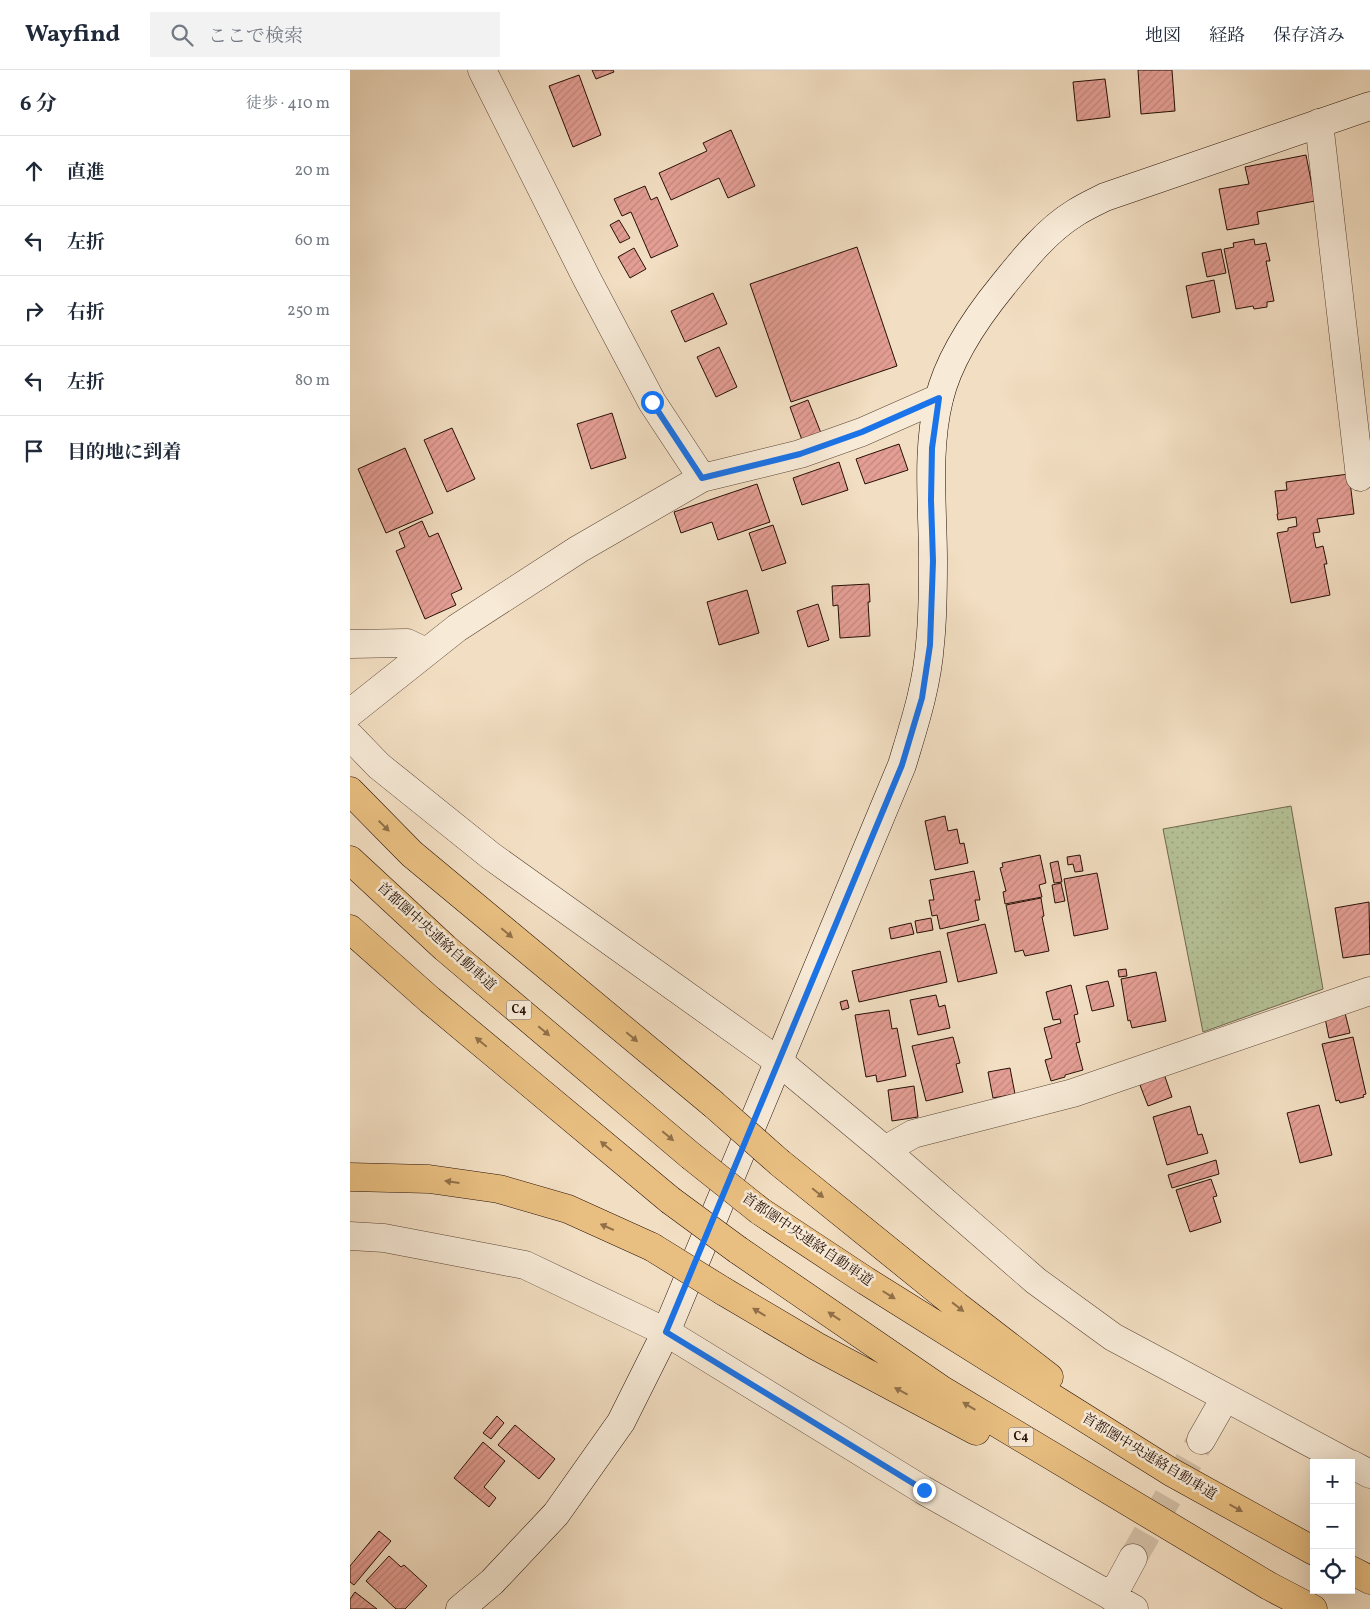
<!DOCTYPE html>
<html lang="ja">
<meta charset="utf-8">
<style>
body{margin:0;font-family:Vollkorn,"Noto Serif JP",serif;background:#f2f2f3;color:#1f2937}
.controls{position:absolute;right:15px;bottom:15px;display:grid;overflow:hidden;border-radius:0px;box-shadow:0 5px 20px #0002}
.controls button{width:45px;height:45px;display:grid;place-items:center;padding:0;border:0;border-bottom:1px solid #e0e1e3;background:#fff;color:#1f2937;font:25px sans-serif}
.stop{position:absolute;width:15px;height:15px;margin:-11px;border:4px solid #1a73e8;border-radius:50%;background:#fff}
.stop.end{background:#1a73e8;border-color:#fff;box-shadow:0 1px 5px #0008}
.list{margin:0;padding:0;list-style:none}
h2{display:flex;justify-content:space-between;align-items:center;height:65px;margin:0;padding:0 20px;font-size:21px}
h2 small{font-size:16px;font-weight:400;color:#747a83}
.list li{display:grid;grid-template-columns:32px 1fr auto;gap:15px;align-items:center;box-sizing:border-box;height:70px;padding:0 20px;border-top:1px solid #e0e1e3}
.list b{display:block;font-size:19px;white-space:nowrap}
.list em{font-size:16px;font-style:normal;color:#747a83}
.icon{flex:none;width:28px;height:28px;fill:none;stroke:currentColor;stroke-width:2;stroke-linecap:round;stroke-linejoin:round}
.map{position:relative;flex:none;width:1020px;height:1539px;overflow:hidden}
header{display:flex;align-items:center;gap:30px;box-sizing:border-box;height:70px;padding:0 25px;background:#fff;border-bottom:1px solid #e0e1e3}
header strong{font-size:24px}
nav{display:flex;gap:28px;margin-inline-start:auto;font-size:18px}
.search{width:350px;height:45px;background:#f2f2f3;display:flex;align-items:center;gap:12px;box-sizing:border-box;padding:0 18px;border-radius:0px;color:#747a83;font-size:19px}
main{display:flex}
aside{flex:1;background:#fff}
.map>svg:first-child{display:block}
.grass{fill:url(#grass-dots);stroke:#6e684e}
.building{fill:url(#building-hatch);stroke:#260f05}
.lines{fill:none;stroke-linecap:round;stroke-linejoin:round}
.street-tunnel{stroke:#d3bfa6;stroke-width:28;stroke-dasharray:28 14;stroke-linecap:butt}
.street-casing{stroke:#594334;stroke-width:29}
.secondary-casing{stroke:#260f05;stroke-width:29}
.highway-casing{stroke:#260f05;stroke-width:29}
.street{stroke:#f7ead7;stroke-width:28}
.secondary{stroke:#f7ead7;stroke-width:28}
.highway{stroke:#e9bf81;stroke-width:28}
.highway-bridge-casing{stroke:#260f05;stroke-width:29;stroke-linecap:butt}
.highway-bridge{stroke:#e9bf81;stroke-width:28}
.oneway{fill:#917049}
.route{stroke:#1a73e8;stroke-width:6}
.labels{text-anchor:middle;dominant-baseline:central;stroke-width:5;stroke-linejoin:round;paint-order:stroke}
.shield{fill:#f7ead7;stroke:#655144;stroke-width:1}
.shield-label{font-size:12px;font-weight:bold;fill:#260f05}
.street-label{font-size:14px;fill:#260f05;stroke:#f7ead7}
</style>
<header>
<strong>Wayfind</strong>
<div class="search"><svg class="icon" aria-label="search" viewBox="0 0 24 24"><circle cx="10" cy="10" r="6"/><path d="M15 15l6 6"/></svg>ここで検索</div>
<nav><a>地図</a><a>経路</a><a>保存済み</a></nav>
</header>
<main>
<aside>
<h2>6 分<small>徒歩 · 410 m</small></h2>
<ul class="list">
<li><svg class="icon" aria-label="ahead" viewBox="0 0 24 24"><path d="M12 20V5M6 11l6-6 6 6"/></svg><div><b>直進</b></div><em>20 m</em></li>
<li><svg class="icon" aria-label="left" viewBox="0 0 24 24"><path d="M17 20v-9H6M10 6l-5 5 5 5"/></svg><div><b>左折</b></div><em>60 m</em></li>
<li><svg class="icon" aria-label="right" viewBox="0 0 24 24"><path d="M7 20v-9h11M14 6l5 5-5 5"/></svg><div><b>右折</b></div><em>250 m</em></li>
<li><svg class="icon" aria-label="left" viewBox="0 0 24 24"><path d="M17 20v-9H6M10 6l-5 5 5 5"/></svg><div><b>左折</b></div><em>80 m</em></li>
<li><svg class="icon" aria-label="arrive" viewBox="0 0 24 24"><path d="M6 21V4h12l-3 4 3 4H6"/></svg><div><b>目的地に到着</b></div></li>
</ul>
</aside>
<div class="map">
<svg width="1020" height="1539" viewBox="0 0 1020 1539">
<defs>
<pattern id="grass-dots" width="8" height="8" patternUnits="userSpaceOnUse" patternTransform="scale(1.25)"><rect width="8" height="8" fill="#b6c297"/><path d="M2 2h.1M6 6h.1" fill="none" stroke="#9ca681" stroke-width="1.8" stroke-linecap="round"/></pattern>
<pattern id="building-hatch" width="6" height="6" patternUnits="userSpaceOnUse" patternTransform="scale(1.25)"><rect width="6" height="6" fill="#e49e94"/><path d="M-1 1l2-2M0 6l6-6M5 7l2-2" fill="none" stroke="#c3877e"/></pattern>
</defs>
<rect width="100%" height="100%" fill="#f2dec2"/>
<filter id="stains"><feTurbulence type="fractalNoise" baseFrequency=".004" numOctaves="4"/><feColorMatrix values="0 0 0 0 .2 0 0 0 0 .09 0 0 0 0 .02 0 0 0 .5 -.17"/></filter>
<radialGradient id="worn" r=".72"><stop offset=".6" stop-color="#630" stop-opacity="0"/><stop offset="1" stop-color="#630" stop-opacity=".3"/></radialGradient>
<!-- grass -->
<path class="grass" d="M 941,736 L 973,919 L 853,962 L 813,759 Z"/>
<!-- building -->
<path class="building" d="M 242,0 L 263,0 L 264,2 L 246,9 Z
M 788,0 L 822,0 L 825,41 L 791,44 Z
M 229,5 L 251,65 L 223,77 L 199,16 Z
M 755,9 L 760,47 L 727,51 L 723,12 Z
M 381,60 L 405,116 L 378,128 L 369,108 L 321,130 L 309,103 L 357,81 L 353,73 Z
M 956,85 L 965,131 L 907,142 L 909,154 L 877,160 L 869,119 L 899,114 L 895,97 Z
M 295,116 L 301,130 L 307,127 L 328,176 L 301,188 L 281,142 L 272,146 L 264,129 Z
M 269,150 L 280,168 L 270,173 L 260,155 Z
M 904,169 L 905,175 L 916,173 L 920,191 L 916,191 L 924,231 L 917,232 L 917,237 L 904,239 L 903,236 L 886,239 L 874,179 L 884,177 L 883,173 Z
M 507,177 L 547,296 L 441,332 L 400,214 Z
M 284,178 L 296,199 L 280,208 L 268,187 Z
M 871,179 L 876,203 L 857,207 L 852,183 Z
M 864,210 L 870,242 L 842,248 L 836,216 Z
M 363,223 L 377,254 L 335,272 L 321,241 Z
M 369,277 L 387,317 L 366,327 L 347,287 Z
M 458,330 L 471,363 L 452,370 L 440,337 Z
M 262,343 L 276,388 L 241,399 L 227,354 Z
M 102,358 L 125,409 L 97,422 L 74,370 Z
M 549,374 L 558,400 L 515,414 L 506,389 Z
M 55,378 L 83,443 L 36,463 L 8,399 Z
M 489,392 L 498,420 L 452,435 L 443,408 Z
M 999,404 L 1004,444 L 967,449 L 970,462 L 963,463 L 966,478 L 973,476 L 977,494 L 974,494 L 980,525 L 941,533 L 927,463 L 938,461 L 938,458 L 947,456 L 946,447 L 928,450 L 927,444 L 928,444 L 925,421 L 937,420 L 936,412 Z
M 407,414 L 420,452 L 368,470 L 362,452 L 331,463 L 324,442 Z
M 72,451 L 79,467 L 88,463 L 112,519 L 101,524 L 106,535 L 75,549 L 46,481 L 55,477 L 49,462 Z
M 423,455 L 436,493 L 412,501 L 399,463 Z
M 519,514 L 520,532 L 518,532 L 520,566 L 490,568 L 488,535 L 483,536 L 482,516 Z
M 397,520 L 409,563 L 369,575 L 357,532 Z
M 468,534 L 479,570 L 458,577 L 447,541 Z
M 595,746 L 598,761 L 607,759 L 610,774 L 614,773 L 618,793 L 585,800 L 575,751 Z
M 690,785 L 696,813 L 689,815 L 692,827 L 655,834 L 653,822 L 656,821 L 650,798 L 653,797 L 652,793 Z
M 730,785 L 733,801 L 725,802 L 723,794 L 718,795 L 717,787 Z
M 708,791 L 712,812 L 704,813 L 700,793 Z
M 624,801 L 630,830 L 625,830 L 629,850 L 590,859 L 587,845 L 582,846 L 579,830 L 584,830 L 580,810 Z
M 747,803 L 758,859 L 724,866 L 714,809 Z
M 711,813 L 715,831 L 705,833 L 702,815 Z
M 691,828 L 694,846 L 692,847 L 699,881 L 675,886 L 673,880 L 665,882 L 656,835 Z
M 1019,832 L 1020,884 L 993,888 L 985,838 Z
M 581,848 L 583,860 L 567,863 L 565,851 Z
M 561,853 L 564,864 L 541,869 L 539,858 Z
M 635,854 L 647,903 L 608,912 L 597,863 Z
M 590,881 L 597,912 L 509,932 L 502,901 Z
M 776,899 L 777,906 L 769,907 L 768,900 Z
M 806,902 L 816,951 L 782,958 L 780,950 L 778,951 L 771,909 Z
M 758,911 L 764,936 L 742,941 L 736,916 Z
M 721,915 L 728,944 L 724,945 L 730,972 L 726,973 L 733,1000 L 715,1005 L 715,1007 L 701,1011 L 695,990 L 702,988 L 694,958 L 711,953 L 710,949 L 703,950 L 696,922 Z
M 586,925 L 589,937 L 595,935 L 600,958 L 568,965 L 560,930 Z
M 497,930 L 499,938 L 492,940 L 490,932 Z
M 539,940 L 542,959 L 547,958 L 556,1006 L 527,1012 L 526,1005 L 516,1007 L 505,945 Z
M 995,943 L 1000,963 L 979,968 L 975,948 Z
M 603,967 L 610,993 L 606,994 L 613,1022 L 576,1031 L 562,976 Z
M 1003,967 L 1016,1024 L 1013,1025 L 1014,1027 L 990,1033 L 989,1030 L 986,1031 L 972,974 Z
M 660,998 L 665,1024 L 643,1028 L 638,1002 Z
M 813,1001 L 822,1027 L 798,1036 L 788,1010 Z
M 564,1016 L 568,1047 L 542,1051 L 538,1020 Z
M 969,1035 L 982,1085 L 950,1093 L 937,1043 Z
M 840,1036 L 848,1065 L 852,1064 L 858,1083 L 817,1095 L 803,1047 Z
M 866,1090 L 869,1104 L 822,1118 L 818,1105 Z
M 861,1109 L 867,1126 L 863,1127 L 871,1152 L 840,1162 L 826,1120 Z
M 147,1346 L 154,1353 L 141,1369 L 133,1363 Z
M 165,1355 L 205,1389 L 189,1409 L 148,1375 Z
M 133,1372 L 155,1391 L 134,1417 L 146,1428 L 139,1437 L 104,1408 Z
M 29,1461 L 41,1471 L 4,1515 L 0,1512 L 0,1496 Z
M 39,1486 L 51,1497 L 54,1495 L 77,1516 L 55,1539 L 46,1539 L 16,1511 Z
M 5,1522 L 27,1539 L 0,1539 L 0,1529 Z"/>
<g class="lines">
<!-- street-tunnel -->
<path class="street-tunnel" d="M 783,1488 L 851,1370"/>
<defs>
<path id="street" d="M 132,0 L 237,209 L 302,332 L 352,408
M 969,53 L 1010,407
M 0,574 L 57,573 L 76,582
M 0,643 L 107,558 L 229,479 L 352,408 L 450,384 L 512,362 L 589,328
M 0,666 L 29,696 L 141,786 L 428,991 L 535,1080 L 686,1211 L 763,1267 L 998,1393
M 535,1080 L 563,1064 L 723,1023 L 1020,921
M 0,1166 L 34,1168 L 175,1195 L 316,1262 L 573,1420 L 784,1539
M 851,1370 L 875,1328
M 1001,1394 L 1020,1404
M 762,1527 L 783,1488"/>
<path id="secondary" d="M 110,1539 L 142,1512 L 206,1444 L 271,1352 L 316,1262 L 552,695 C 564,655 577,616 580,574 C 583,547 583,518 583,491 C 583,437 576,382 589,329 C 599,287 626,248 653,215 C 674,189 696,161 725,143 C 734,137 745,132 755,127 L 1020,36"/>
<path id="highway" d="M 0,721 L 62,784 L 362,1033
M 0,790 L 95,878 L 341,1086
M 0,859 L 80,930 L 320,1130
M 430,1093 L 607,1236 L 699,1307
M 0,1107 L 79,1109 L 149,1119 L 218,1139 L 302,1177
M 410,1141 L 516,1211 L 821,1402 L 964,1481
M 388,1180 L 592,1320 L 919,1516 L 963,1539
M 373,1221 L 466,1276 L 626,1361
M 1001,1500 L 1020,1510"/>
</defs>
<!-- street casing -->
<use href="#street" class="street-casing"/>
<!-- secondary casing -->
<use href="#secondary" class="secondary-casing"/>
<!-- highway casing -->
<use href="#highway" class="highway-casing"/>
<!-- street -->
<use href="#street" class="street"/>
<!-- secondary -->
<use href="#secondary" class="secondary"/>
<!-- highway -->
<use href="#highway" class="highway"/>
<defs>
<path id="highway-bridge" d="M 362,1033 L 430,1093
M 341,1086 L 410,1141
M 320,1130 L 388,1180
M 302,1177 L 373,1221"/>
</defs>
<!-- highway-bridge casing -->
<use href="#highway-bridge" class="highway-bridge-casing"/>
<!-- highway-bridge -->
<use href="#highway-bridge" class="highway-bridge"/>
</g>
<!-- one-way arrows -->
<defs><path id="oneway-solid" d="M-6-.8H1V-3.2L6.5 0L1 3.2V.8H-6Z" transform="scale(1.25)"/></defs>
<g class="oneway">
<use href="#oneway-solid" transform="translate(34 756) rotate(45)"/>
<use href="#oneway-solid" transform="translate(157 863) rotate(40)"/>
<use href="#oneway-solid" transform="translate(194 961) rotate(40)"/>
<use href="#oneway-solid" transform="translate(282 967) rotate(40)"/>
<use href="#oneway-solid" transform="translate(131 972) rotate(-140)"/>
<use href="#oneway-solid" transform="translate(318 1066) rotate(40)"/>
<use href="#oneway-solid" transform="translate(256 1076) rotate(-140)"/>
<use href="#oneway-solid" transform="translate(102 1112) rotate(-172)"/>
<use href="#oneway-solid" transform="translate(468 1123) rotate(39)"/>
<use href="#oneway-solid" transform="translate(257 1157) rotate(-156)"/>
<use href="#oneway-solid" transform="translate(539 1225) rotate(32)"/>
<use href="#oneway-solid" transform="translate(608 1237) rotate(38)"/>
<use href="#oneway-solid" transform="translate(409 1242) rotate(-149)"/>
<use href="#oneway-solid" transform="translate(484 1246) rotate(-146)"/>
<use href="#oneway-solid" transform="translate(551 1321) rotate(-152)"/>
<use href="#oneway-solid" transform="translate(619 1336) rotate(-149)"/>
<use href="#oneway-solid" transform="translate(886 1438) rotate(29)"/>
</g>
<g class="lines">
<!-- route -->
<path class="route" d="M 302,332 L 352,408 L 450,384 L 512,362 L 589,328 L 582,378 L 581,430 L 583,491 L 580,575 L 572,628 L 552,695 L 316,1262 L 574,1420"/>
</g>
<g class="labels">
<!-- shield labels -->
<g class="shield">
<rect x="156.5" y="930.5" width="25" height="19" rx="4"/>
<rect x="658.5" y="1357.5" width="25" height="19" rx="4"/>
</g>
<g class="shield-label">
<text x="169" y="940">C4</text>
<text x="671" y="1367">C4</text>
</g>
<!-- street labels -->
<g class="street-label">
<text transform="translate(86 867) rotate(42)">首都圏中央連絡自動車道</text>
<text transform="translate(457 1170) rotate(34)">首都圏中央連絡自動車道</text>
<text transform="translate(799 1387) rotate(31)">首都圏中央連絡自動車道</text>
</g>
</g>
<rect width="100%" height="100%" filter="url(#stains)"/>
<rect width="100%" height="100%" fill="url(#worn)"/>
</svg>
<div class="controls">
<button>+</button>
<button>−</button>
<button><svg class="icon" aria-label="locate" viewBox="0 0 24 24"><circle cx="12" cy="12" r="6"/><path d="M12 2v4M12 18v4M2 12h4M18 12h4"/></svg></button>
</div>
<div class="stop" style="left:302px;top:332px"></div>
<div class="stop end" style="left:574px;top:1420px"></div>
</div>
</main>
